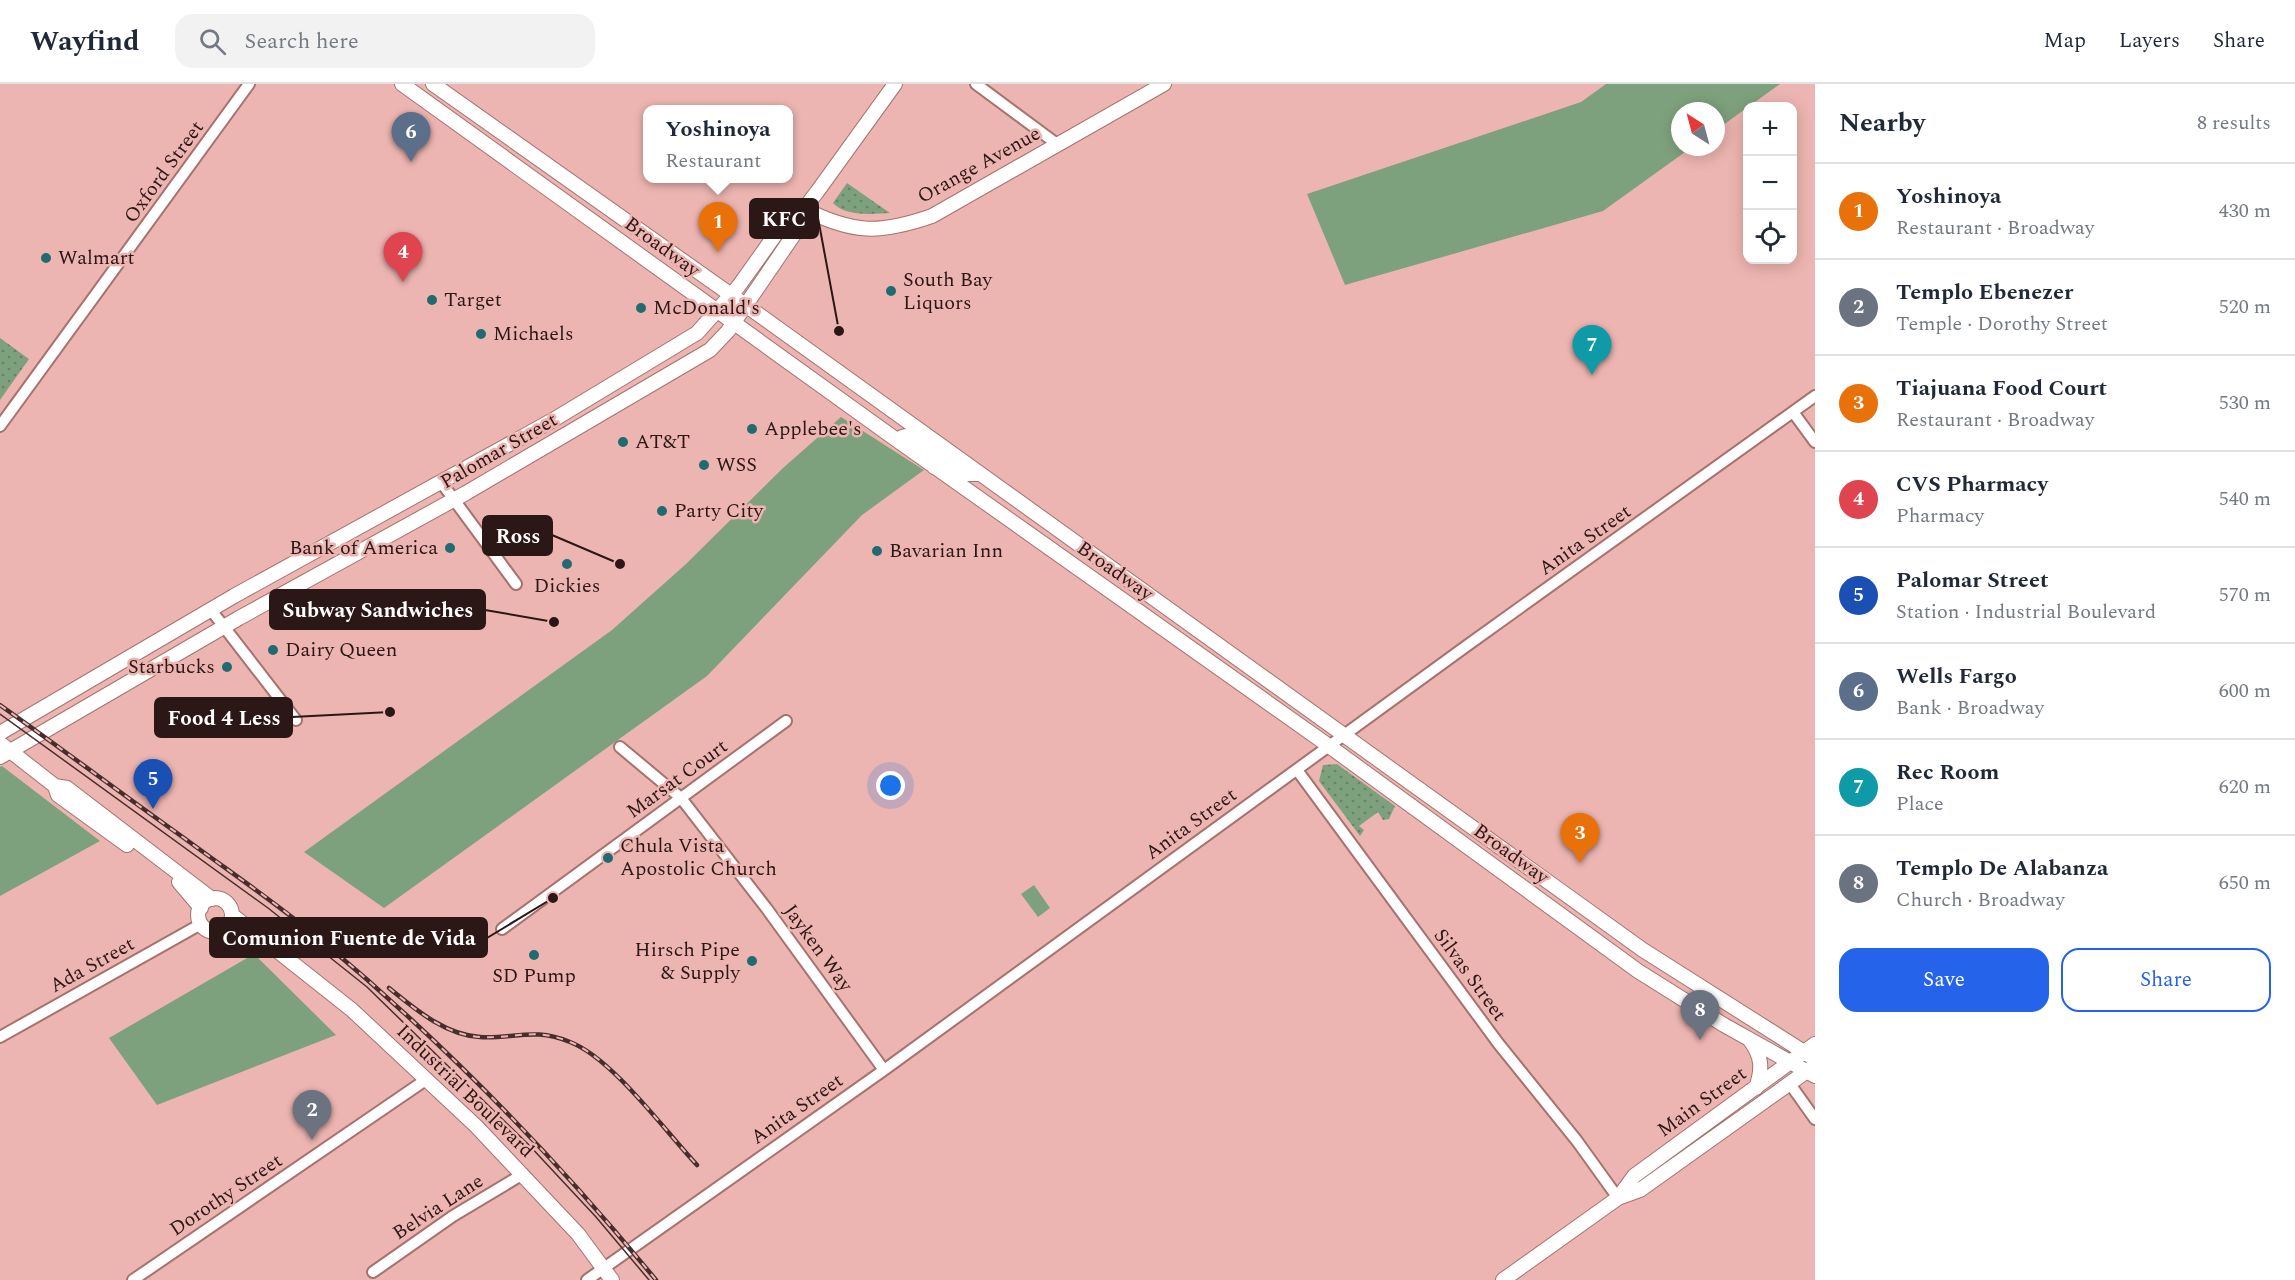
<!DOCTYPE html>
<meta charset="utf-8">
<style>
body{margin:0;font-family:Spectral,serif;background:#f2f2f3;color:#1f2937}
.controls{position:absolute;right:18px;top:18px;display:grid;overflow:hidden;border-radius:12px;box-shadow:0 3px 15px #0003}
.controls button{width:54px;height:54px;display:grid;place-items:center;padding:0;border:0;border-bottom:2px solid #e0e1e3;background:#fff;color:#1f2937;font:30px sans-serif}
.compass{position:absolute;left:1671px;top:18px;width:54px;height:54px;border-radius:50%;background:#fff;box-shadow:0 3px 15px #0003;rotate:324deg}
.you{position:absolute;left:891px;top:702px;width:21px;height:21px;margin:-15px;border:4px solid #fff;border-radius:50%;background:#1a73e8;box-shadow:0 0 0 9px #1a73e833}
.badge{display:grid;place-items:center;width:39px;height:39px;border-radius:50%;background:#2563eb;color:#fff;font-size:20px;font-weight:700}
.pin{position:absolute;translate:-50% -50px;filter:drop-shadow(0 2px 3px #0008)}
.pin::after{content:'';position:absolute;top:32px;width:21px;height:18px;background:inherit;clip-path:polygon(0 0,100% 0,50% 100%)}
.popup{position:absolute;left:643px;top:21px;width:150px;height:78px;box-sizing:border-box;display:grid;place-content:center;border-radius:12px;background:#fff;filter:drop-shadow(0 2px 4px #0005);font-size:20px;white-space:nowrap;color:#747a83}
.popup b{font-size:22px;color:#1f2937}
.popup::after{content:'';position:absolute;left:50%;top:100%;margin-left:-12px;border:12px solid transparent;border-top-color:#fff}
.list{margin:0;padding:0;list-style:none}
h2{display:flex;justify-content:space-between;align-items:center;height:78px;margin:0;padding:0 24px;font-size:26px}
h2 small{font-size:20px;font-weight:400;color:#747a83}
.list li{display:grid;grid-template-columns:39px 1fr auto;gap:18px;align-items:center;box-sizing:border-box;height:96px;padding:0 24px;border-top:2px solid #e0e1e3}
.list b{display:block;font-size:22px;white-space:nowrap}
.list p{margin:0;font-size:20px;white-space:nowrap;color:#747a83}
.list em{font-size:20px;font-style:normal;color:#747a83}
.actions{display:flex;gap:12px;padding:18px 24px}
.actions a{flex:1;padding:14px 0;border:2px solid #2563eb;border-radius:18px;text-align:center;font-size:21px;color:#2563eb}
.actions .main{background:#2563eb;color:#fff}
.icon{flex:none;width:33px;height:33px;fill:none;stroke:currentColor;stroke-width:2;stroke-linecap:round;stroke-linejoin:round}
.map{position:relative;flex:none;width:1815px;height:1196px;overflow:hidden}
header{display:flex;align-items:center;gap:36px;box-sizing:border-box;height:84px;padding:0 30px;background:#fff;border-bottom:2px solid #e0e1e3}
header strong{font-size:28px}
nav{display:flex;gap:33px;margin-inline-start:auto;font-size:21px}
.search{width:420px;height:54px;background:#f2f2f3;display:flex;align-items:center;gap:15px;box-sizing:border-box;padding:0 21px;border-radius:18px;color:#747a83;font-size:22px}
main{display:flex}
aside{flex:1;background:#fff}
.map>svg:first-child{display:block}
.grass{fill:#7ea17d}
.park{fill:url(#park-dots)}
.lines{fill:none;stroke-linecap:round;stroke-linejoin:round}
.minor-casing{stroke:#a5726e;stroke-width:14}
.major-casing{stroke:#a5726e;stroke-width:16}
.minor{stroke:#fff;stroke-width:10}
.major{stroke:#fff;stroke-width:14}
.tram{stroke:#472e2d;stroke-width:1.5}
.rail-casing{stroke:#472e2d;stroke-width:4.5}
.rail{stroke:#edb5b1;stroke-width:2;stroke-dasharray:7;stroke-linecap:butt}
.poi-dot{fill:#1f6b71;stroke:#edb5b1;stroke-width:2}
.labels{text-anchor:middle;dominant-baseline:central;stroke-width:5;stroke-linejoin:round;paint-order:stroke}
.street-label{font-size:20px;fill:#2b1716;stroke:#edb5b1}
.poi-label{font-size:20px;fill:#2b1716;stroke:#edb5b1;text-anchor:start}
.leader{fill:none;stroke:#2b1716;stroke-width:2}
.callout-dot{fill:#2b1716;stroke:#edb5b1;stroke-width:2}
.callout{fill:#2b1716;stroke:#2b1716;stroke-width:2}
.callout-label{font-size:21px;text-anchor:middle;font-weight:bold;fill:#fff}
</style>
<header>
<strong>Wayfind</strong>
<div class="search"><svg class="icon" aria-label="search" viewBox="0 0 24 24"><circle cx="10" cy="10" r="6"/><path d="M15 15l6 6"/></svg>Search here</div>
<nav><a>Map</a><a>Layers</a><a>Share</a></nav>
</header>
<main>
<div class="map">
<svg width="1815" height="1196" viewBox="0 0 1815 1196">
<defs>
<pattern id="park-dots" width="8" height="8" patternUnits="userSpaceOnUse" patternTransform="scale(1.5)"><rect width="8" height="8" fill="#7ea17d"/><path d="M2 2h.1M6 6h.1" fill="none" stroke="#678265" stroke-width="1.8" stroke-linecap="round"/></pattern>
</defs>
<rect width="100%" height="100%" fill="#edb5b1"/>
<!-- grass -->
<path class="grass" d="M 1606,0 L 1780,0 L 1716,46 L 1716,27 L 1680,27 L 1680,63 L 1692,63 L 1603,127 L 1345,201 L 1307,110 L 1581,18 Z
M 841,333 L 924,386 L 862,431 L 707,592 L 384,824 L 304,768 L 612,546 L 686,480 L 783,384 Z
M 2,682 L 100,757 L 0,812 L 0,683 Z
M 1034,801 L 1050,824 L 1038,833 L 1021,810 Z
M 254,870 L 336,951 L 157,1021 L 109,954 Z"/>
<!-- park -->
<path class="park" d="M 847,99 L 890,129 C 873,130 846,133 833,119 Z
M 0,254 L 29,275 L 0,316 Z
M 1337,680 L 1395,722 L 1389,735 L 1383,736 L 1378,728 L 1359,742 L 1364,746 L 1360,752 L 1319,697 L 1323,681 Z"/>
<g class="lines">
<defs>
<path id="minor" d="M 976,0 L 1057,60
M 1793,328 L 1815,358
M 0,342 L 249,0
M 441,398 L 516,500
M 211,526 L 296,636
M 620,663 L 681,714 L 767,825 L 884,986
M 1297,686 L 1498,959 L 1577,1057 L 1618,1114
M 502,845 L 786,637
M 0,953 L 201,840
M 1790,1000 L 1815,1035
M 373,1188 L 453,1132 L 523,1090
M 133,1196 L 427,995
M 587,1196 L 884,986 L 1465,563 L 1815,312"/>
<path id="major" d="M 402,0 L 894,354 L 1329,662 L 1638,887 L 1724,941 L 1815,992
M 433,0 L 758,230 L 1643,866 L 1815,975
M 804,125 C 854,150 880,150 932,132 L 1164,0
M 902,353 L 906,352 L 934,367 L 940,362
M 934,383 L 944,376 L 965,390 L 978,390
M 0,649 L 234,512 L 553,336 L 697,249 L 738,203 L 783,140 L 804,125 L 817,108 L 895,0
M 0,659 L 55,702 L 67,704 L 212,815
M 0,673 L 239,534 L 466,409 L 710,266 L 728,247 L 795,149 L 804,125
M 55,702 L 58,711 L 127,761
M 179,798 L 201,824
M198 831a17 17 0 1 1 34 0a17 17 0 1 1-34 0Z
M 232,831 L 352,926 L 476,1042 L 578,1150 L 612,1196
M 224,846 L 258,860
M 1749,955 C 1762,972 1763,984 1756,1004
M 1618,1114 L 1634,1092 L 1815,960
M 1503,1196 L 1618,1114 L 1640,1106 L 1814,982"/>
</defs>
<!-- minor casing -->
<use href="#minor" class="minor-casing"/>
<!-- major casing -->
<use href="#major" class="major-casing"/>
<!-- minor -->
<use href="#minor" class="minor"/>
<!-- major -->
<use href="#major" class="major"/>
<!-- tram -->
<path class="tram" d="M 0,630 L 268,824 L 367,903 L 528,1060 L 596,1133 L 649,1196"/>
<defs>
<path id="rail" d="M 0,621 C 62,665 122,710 184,754 C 230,788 278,820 322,857 C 443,958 556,1074 656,1196
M 389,904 C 415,925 445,951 480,953 C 515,955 534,943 570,958 C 612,974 665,1047 697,1081"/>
</defs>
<!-- rail casing -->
<use href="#rail" class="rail-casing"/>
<!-- rail -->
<use href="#rail" class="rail"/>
</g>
<!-- markers -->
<g class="poi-dot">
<circle cx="46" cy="174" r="6"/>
<circle cx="891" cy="207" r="6"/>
<circle cx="432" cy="216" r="6"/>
<circle cx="641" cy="224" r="6"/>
<circle cx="481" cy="250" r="6"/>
<circle cx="752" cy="345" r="6"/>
<circle cx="623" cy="358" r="6"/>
<circle cx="704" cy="381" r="6"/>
<circle cx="662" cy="427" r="6"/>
<circle cx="450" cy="464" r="6"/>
<circle cx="877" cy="467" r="6"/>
<circle cx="567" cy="480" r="6"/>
<circle cx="273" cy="566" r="6"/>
<circle cx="227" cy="583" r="6"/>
<circle cx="608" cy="774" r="6"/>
<circle cx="534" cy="871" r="6"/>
<circle cx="752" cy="877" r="6"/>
</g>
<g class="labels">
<!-- street labels -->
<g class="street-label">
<text transform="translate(979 81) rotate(-29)">Orange Avenue</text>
<text transform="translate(164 88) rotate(-54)">Oxford Street</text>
<text transform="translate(662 163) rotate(36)">Broadway</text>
<text transform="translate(499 367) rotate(-30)">Palomar Street</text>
<text transform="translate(1585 456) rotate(-35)">Anita Street</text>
<text transform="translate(1115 487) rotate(35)">Broadway</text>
<text transform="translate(677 695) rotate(-36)">Marsat Court</text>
<text transform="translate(1191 740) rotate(-36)">Anita Street</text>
<text transform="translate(1511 770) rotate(36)">Broadway</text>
<text transform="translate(818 864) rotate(54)">Jayken Way</text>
<text transform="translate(92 881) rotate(-29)">Ada Street</text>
<text transform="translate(1470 891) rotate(54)">Silvas Street</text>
<text transform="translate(465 1007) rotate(44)">Industrial Boulevard</text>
<text transform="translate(1702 1018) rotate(-36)">Main Street</text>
<text transform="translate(797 1025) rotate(-35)">Anita Street</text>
<text transform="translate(226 1111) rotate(-34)">Dorothy Street</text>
<text transform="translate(438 1123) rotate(-33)">Belvia Lane</text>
</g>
<!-- poi labels -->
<g class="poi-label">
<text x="58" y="174">Walmart</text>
<text x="903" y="196">South Bay<tspan x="903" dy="23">Liquors</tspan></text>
<text x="444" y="216">Target</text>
<text x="653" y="224">McDonald's</text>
<text x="493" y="250">Michaels</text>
<text x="764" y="345">Applebee's</text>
<text x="635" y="358">AT&amp;T</text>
<text x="716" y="381">WSS</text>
<text x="674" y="427">Party City</text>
<text x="438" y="464" text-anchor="end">Bank of America</text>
<text x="889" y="467">Bavarian Inn</text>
<text x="567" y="502" text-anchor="middle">Dickies</text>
<text x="285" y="566">Dairy Queen</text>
<text x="215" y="583" text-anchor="end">Starbucks</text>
<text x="620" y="762">Chula Vista<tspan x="620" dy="23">Apostolic Church</tspan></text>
<text x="740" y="866" text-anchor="end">Hirsch Pipe<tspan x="740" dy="23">&amp; Supply</tspan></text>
<text x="534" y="892" text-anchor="middle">SD Pump</text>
</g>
</g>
<!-- callouts -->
<path class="leader" d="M839 247L818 134M620 480L552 451M554 538L485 526M390 628L292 633M553 814L487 854"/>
<g class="callout-dot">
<circle cx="839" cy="247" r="6"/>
<circle cx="620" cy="480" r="6"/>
<circle cx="554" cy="538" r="6"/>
<circle cx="390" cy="628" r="6"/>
<circle cx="553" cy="814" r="6"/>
</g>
<g class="callout">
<rect x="750" y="115" width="68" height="39" rx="6"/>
<rect x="483" y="432" width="69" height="39" rx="6"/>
<rect x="270" y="506" width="215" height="39" rx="6"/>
<rect x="155" y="614" width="137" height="39" rx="6"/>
<rect x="210" y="834" width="277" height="39" rx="6"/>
</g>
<g class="callout-label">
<text x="784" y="142">KFC</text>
<text x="518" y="459">Ross</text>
<text x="378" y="533">Subway Sandwiches</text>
<text x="224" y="641">Food 4 Less</text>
<text x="349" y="861">Comunion Fuente de Vida</text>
</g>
</svg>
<div class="controls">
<button>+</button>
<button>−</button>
<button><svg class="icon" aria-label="locate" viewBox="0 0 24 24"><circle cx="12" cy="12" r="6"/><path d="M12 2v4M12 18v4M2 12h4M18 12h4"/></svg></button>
</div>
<svg class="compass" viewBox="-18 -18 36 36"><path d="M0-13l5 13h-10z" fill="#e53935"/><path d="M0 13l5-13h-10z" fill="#747a83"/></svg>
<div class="you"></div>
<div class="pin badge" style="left:718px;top:168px;background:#e8710a">1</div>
<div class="popup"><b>Yoshinoya</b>Restaurant</div>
<div class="pin badge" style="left:312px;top:1056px;background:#6b7280">2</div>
<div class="pin badge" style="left:1580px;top:779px;background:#e8710a">3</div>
<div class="pin badge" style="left:403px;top:198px;background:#e0444e">4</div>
<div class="pin badge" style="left:153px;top:725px;background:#1a4fb4">5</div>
<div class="pin badge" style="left:411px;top:78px;background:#5c6f8a">6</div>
<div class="pin badge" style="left:1592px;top:291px;background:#0f9aa8">7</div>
<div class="pin badge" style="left:1700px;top:956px;background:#6b7280">8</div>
</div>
<aside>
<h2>Nearby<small>8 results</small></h2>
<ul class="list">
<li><span class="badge" style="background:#e8710a">1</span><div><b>Yoshinoya</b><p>Restaurant · Broadway</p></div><em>430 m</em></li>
<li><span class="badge" style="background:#6b7280">2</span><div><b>Templo Ebenezer</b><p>Temple · Dorothy Street</p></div><em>520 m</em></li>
<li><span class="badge" style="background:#e8710a">3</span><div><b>Tiajuana Food Court</b><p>Restaurant · Broadway</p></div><em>530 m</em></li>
<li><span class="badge" style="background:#e0444e">4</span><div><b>CVS Pharmacy</b><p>Pharmacy</p></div><em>540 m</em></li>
<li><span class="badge" style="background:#1a4fb4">5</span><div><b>Palomar Street</b><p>Station · Industrial Boulevard</p></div><em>570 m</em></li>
<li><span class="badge" style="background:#5c6f8a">6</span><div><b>Wells Fargo</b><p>Bank · Broadway</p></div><em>600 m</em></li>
<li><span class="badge" style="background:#0f9aa8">7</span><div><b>Rec Room</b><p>Place</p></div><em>620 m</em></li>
<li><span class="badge" style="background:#6b7280">8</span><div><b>Templo De Alabanza</b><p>Church · Broadway</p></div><em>650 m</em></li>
</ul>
<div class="actions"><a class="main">Save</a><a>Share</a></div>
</aside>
</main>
